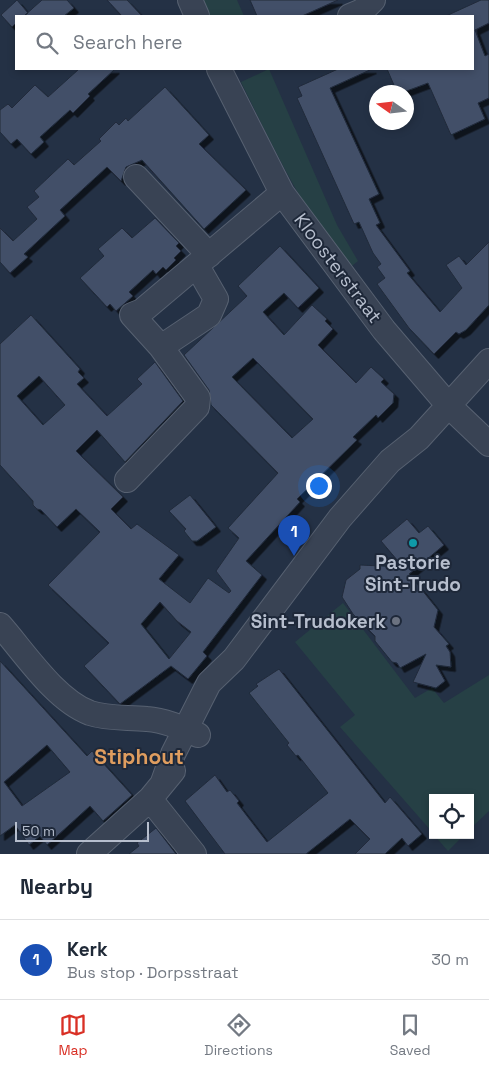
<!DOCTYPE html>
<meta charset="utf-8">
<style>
body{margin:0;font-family:"Space Grotesk",sans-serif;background:#f6f6f7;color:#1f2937}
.controls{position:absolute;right:15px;bottom:15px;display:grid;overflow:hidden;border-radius:0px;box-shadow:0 2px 8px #0003}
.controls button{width:45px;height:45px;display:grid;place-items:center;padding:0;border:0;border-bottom:1px solid #e0e1e3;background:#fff;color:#1f2937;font:25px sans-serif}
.compass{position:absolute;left:369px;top:85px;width:45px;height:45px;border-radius:50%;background:#fff;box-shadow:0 2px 8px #0003;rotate:284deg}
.scale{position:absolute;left:15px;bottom:12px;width:134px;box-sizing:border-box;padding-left:5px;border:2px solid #b6becd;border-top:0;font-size:14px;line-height:18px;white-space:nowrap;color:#b6becd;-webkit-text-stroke:4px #1e2839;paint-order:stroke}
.you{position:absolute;left:318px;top:485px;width:18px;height:18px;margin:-12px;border:4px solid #fff;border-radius:50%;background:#1a73e8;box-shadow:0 0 0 8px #1a73e833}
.badge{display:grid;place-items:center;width:32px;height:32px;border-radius:50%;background:#d93025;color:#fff;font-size:16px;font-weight:700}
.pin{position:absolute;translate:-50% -41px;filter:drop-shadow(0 1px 2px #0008)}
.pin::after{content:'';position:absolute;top:26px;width:18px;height:15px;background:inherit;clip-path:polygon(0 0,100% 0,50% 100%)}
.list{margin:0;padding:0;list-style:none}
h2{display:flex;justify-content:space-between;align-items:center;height:65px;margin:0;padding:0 20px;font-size:21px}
h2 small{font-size:16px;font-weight:400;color:#747a83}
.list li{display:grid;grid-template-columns:32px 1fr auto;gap:15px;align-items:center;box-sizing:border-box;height:80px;padding:0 20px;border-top:1px solid #e0e1e3}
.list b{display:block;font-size:19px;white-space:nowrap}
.list p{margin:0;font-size:16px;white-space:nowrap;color:#747a83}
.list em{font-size:16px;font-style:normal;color:#747a83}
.icon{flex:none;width:28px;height:28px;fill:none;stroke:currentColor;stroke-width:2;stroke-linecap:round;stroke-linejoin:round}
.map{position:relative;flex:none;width:489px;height:854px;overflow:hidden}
.search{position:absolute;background:#fff;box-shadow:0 2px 8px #0003;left:15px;right:15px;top:15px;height:55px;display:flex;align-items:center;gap:12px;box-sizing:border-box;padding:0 18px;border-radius:0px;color:#747a83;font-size:19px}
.sheet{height:145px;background:#fff}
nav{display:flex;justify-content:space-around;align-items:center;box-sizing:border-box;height:70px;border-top:1px solid #e0e1e3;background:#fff;font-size:14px;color:#747a83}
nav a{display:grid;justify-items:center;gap:2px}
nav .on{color:#d93025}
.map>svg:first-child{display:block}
.green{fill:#264045}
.building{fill:#435067;stroke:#202a3b;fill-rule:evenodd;filter:url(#shadow)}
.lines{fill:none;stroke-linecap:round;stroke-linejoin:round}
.minor-casing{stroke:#576171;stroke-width:26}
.minor{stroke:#394354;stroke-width:24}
.culture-dot{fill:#0f9aa8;stroke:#1e2839;stroke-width:2}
.worship-dot{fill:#6b7280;stroke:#1e2839;stroke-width:2}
.labels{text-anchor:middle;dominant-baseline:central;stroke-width:4;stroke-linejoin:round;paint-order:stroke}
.street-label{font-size:19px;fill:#b6becd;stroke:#1e2839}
.poi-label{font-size:19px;font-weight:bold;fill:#b6becd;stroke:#1e2839}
.quarter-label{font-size:21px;font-weight:bold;fill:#df9d5f;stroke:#1e2839}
</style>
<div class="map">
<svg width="489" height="854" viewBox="0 0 489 854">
<defs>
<filter id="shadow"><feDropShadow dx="4.5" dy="4.5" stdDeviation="0" flood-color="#0009"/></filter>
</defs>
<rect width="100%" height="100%" fill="#243145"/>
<!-- green -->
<path class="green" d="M 202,0 L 237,0 L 244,16 L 209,16 Z
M 269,69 L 337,225 L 358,261 L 348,269 C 304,212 273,147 241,82 Z
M 343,603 L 415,698 L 432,688 L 444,703 L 489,675 L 489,811 L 470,829 L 470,798 L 433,798 L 433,833 L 340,727 L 355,715 L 295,642 Z
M 434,835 L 464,835 L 448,851 Z"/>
<!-- building -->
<path class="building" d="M 17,0 L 28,13 L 24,16 L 16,16 L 16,23 L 12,27 L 1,15 Z
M 42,0 L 67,0 L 74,8 L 64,16 L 24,16 Z
M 107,0 L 127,0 L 142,16 L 122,16 Z
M 250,0 L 338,0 L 302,16 L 257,16 Z
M 481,0 L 489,0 L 489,23 L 475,30 L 485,56 L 489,54 L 489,98 L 478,103 L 485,119 L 451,135 L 428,83 L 404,92 L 397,92 L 387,69 L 473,69 L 473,16 L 446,16 Z
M 79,69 L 115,69 L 88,94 L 90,96 L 73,113 L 70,110 L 40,137 L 44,142 L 31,154 L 17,139 L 11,144 L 0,132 L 0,110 L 8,104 L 12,108 L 35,85 L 48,97 Z
M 338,69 L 372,69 L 330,88 L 379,194 L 369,199 L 380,223 L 376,225 L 410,271 L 407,273 L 440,312 L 462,288 L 446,265 L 459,256 L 466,265 L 489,242 L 489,305 L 466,330 L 459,334 L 456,332 L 434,354 L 409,328 L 377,284 L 385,278 L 377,267 L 381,264 L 373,253 L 359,222 L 354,224 L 297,98 L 302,96 L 298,87 Z
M 165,87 L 209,135 L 199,144 L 246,190 L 204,229 L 142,160 L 126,167 L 121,181 L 107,167 L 60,210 L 65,216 L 24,254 L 28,257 L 10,273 L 0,262 L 0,228 L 13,241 L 37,219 L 27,207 L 39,197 L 34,191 L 68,159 L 74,165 L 101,141 L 99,139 L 116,122 L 119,125 L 126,118 L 128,121 Z
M 155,218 L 179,243 L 176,246 L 181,251 L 174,258 L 176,260 L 166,270 L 163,267 L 156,274 L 153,270 L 129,292 L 133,296 L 116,311 L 110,304 L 107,307 L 80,278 L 104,256 L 98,249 L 122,228 L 132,238 Z
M 280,246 L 319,288 L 298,308 L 284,293 L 263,312 L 284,335 L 312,305 L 327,319 L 325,321 L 333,329 L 318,345 L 356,383 L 371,367 L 384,379 L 381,382 L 394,394 L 393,403 L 378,418 L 376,415 L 353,437 L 357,440 L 297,499 L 300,502 L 246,561 L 262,575 L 203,652 L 207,656 L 188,679 L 171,666 L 120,704 L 84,666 L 109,643 L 48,585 L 100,532 L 76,509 L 57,527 L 41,510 L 37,509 L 33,505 L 33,501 L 0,465 L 0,344 L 31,315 L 80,369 L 78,372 L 84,378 L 77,384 L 107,416 L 142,384 L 137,379 L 155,362 L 183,401 L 125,462 L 97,430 L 76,451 L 123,497 L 111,509 L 131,529 L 137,524 L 179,555 L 159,579 L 190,603 L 208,578 L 229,593 L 231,591 L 216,571 L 239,538 L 228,528 L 278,473 L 211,405 L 209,390 L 184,355 L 247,296 L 238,286 ZM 253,358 L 313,419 L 292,438 L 232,377 ZM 39,376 L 65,405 L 43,425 L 17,396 ZM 160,602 L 177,621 L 191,632 L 169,659 L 141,624 Z
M 190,495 L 216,527 L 197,541 L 192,541 L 184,531 L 186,529 L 169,511 Z
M 407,519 L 419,533 L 428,526 L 444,545 L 409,574 L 438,610 L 434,627 L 449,644 L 446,646 L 450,652 L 451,667 L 436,665 L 445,681 L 436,688 L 413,682 L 426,654 L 400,668 L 397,663 L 392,662 L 375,641 L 375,636 L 353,614 L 342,597 L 346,580 L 360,569 L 360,565 L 403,567 L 381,541 Z
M 0,661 L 87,756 L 92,751 L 132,795 L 103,821 L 90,806 L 47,845 L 40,836 L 29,845 L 15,825 L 0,836 ZM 47,745 L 70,772 L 22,806 L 4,782 Z
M 279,669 L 385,803 L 390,797 L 422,834 L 408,846 L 402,838 L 385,854 L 355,854 L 370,839 L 350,819 L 306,854 L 225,854 L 185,801 L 215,775 L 227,792 L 230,790 L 239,801 L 237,803 L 267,842 L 328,793 L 298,755 L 296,756 L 287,745 L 289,743 L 249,693 L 258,686 L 256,684 Z
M 156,828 L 176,854 L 129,854 L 139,846 L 137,843 Z"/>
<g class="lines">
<defs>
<path id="minor" d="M 190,0 L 197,16
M 350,16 L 362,11 L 373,0
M 219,69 L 282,193 L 384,330 L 449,406 L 489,444
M 136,177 L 209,255
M 161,347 L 209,315 L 216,299 L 197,266
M 127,480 L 197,407 L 198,398 L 161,347 L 132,315 L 142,311 L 282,193
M 0,625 C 24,652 55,700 90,713 C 108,719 127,717 147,719 C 164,720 182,728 198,735
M 163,782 L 173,754 L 209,683 L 234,659 L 340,518 L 390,461 L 419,438 L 489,361
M 150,799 L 194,854
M 89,854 L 150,799 L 173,771"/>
</defs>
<!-- minor casing -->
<use href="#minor" class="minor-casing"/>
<!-- minor -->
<use href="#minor" class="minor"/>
</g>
<!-- markers -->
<circle class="culture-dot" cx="413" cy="543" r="5"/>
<circle class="worship-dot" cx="396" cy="621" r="5"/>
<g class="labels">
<!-- street labels -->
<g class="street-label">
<text transform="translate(338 268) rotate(53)">Kloosterstraat</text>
</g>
<!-- poi labels -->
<g class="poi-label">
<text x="413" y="562">Pastorie<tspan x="413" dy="22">Sint-Trudo</tspan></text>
<text x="386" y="621" text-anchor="end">Sint-Trudokerk</text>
</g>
<!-- quarter labels -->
<g class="quarter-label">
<text x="139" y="756">Stiphout</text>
</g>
</g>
</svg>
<div class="controls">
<button><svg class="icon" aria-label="locate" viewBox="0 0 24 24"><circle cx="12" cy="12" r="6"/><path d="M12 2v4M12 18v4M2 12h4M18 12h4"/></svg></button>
</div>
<svg class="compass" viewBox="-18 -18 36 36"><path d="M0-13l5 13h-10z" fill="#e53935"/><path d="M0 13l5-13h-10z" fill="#747a83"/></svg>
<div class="scale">50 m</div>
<div class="you"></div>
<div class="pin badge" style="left:294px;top:556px;background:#1a4fb4">1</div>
<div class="search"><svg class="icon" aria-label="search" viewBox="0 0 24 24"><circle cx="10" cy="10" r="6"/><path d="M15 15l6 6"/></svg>Search here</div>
</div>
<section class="sheet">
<h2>Nearby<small></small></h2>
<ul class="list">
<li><span class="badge" style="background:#1a4fb4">1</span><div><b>Kerk</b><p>Bus stop · Dorpsstraat</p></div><em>30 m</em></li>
</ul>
</section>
<nav>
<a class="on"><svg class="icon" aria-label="map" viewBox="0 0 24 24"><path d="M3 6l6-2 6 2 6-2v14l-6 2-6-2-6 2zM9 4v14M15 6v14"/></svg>Map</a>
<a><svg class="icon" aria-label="directions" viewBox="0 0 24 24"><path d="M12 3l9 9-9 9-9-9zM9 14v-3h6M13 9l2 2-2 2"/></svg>Directions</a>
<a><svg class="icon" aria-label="saved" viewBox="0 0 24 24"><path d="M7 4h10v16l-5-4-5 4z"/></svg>Saved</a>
</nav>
